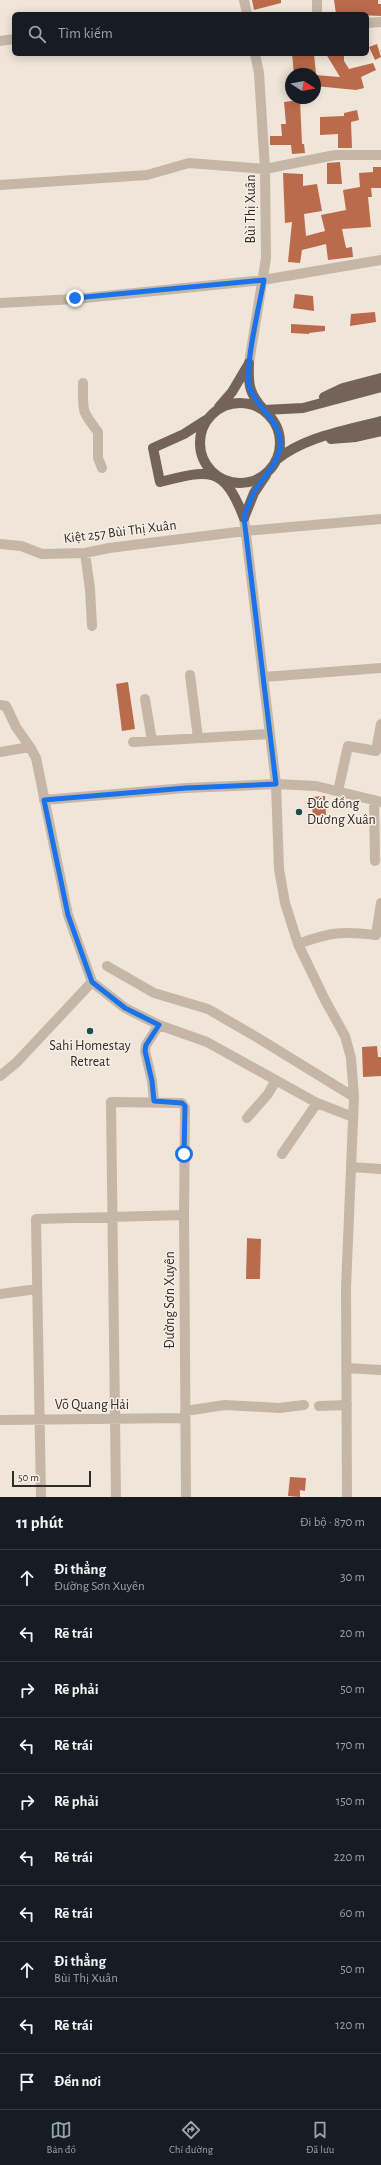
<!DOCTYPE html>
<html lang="vi">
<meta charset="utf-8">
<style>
body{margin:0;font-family:"Alegreya Sans",sans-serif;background:#20242c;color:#f1f3f6}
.compass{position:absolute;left:285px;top:68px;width:36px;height:36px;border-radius:50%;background:#171b24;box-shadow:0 2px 10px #0003;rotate:101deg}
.scale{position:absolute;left:12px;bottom:10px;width:79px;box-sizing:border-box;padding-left:4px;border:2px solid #322b27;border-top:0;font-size:11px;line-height:14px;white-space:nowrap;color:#322b27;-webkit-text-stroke:3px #f7efe5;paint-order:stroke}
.stop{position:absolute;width:12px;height:12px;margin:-9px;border:3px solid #1a73e8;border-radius:50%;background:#fff}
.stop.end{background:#1a73e8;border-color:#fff;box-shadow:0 1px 4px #0008}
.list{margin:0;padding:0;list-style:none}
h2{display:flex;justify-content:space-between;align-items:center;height:52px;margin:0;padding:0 16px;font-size:17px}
h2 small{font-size:13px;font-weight:400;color:#9ea1a6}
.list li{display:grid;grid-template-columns:26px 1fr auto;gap:12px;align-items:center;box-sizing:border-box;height:56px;padding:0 16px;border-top:1px solid #363941}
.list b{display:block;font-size:15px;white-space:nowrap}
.list p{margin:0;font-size:13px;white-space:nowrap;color:#9ea1a6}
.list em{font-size:13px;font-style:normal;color:#9ea1a6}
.icon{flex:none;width:22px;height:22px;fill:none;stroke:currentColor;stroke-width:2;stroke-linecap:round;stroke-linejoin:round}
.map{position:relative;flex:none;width:381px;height:1497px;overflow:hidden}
.search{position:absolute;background:#171b24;box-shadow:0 2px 10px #0003;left:12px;right:12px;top:12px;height:44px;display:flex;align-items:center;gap:10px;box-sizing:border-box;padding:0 14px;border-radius:6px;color:#9ea1a6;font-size:15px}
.sheet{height:612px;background:#171b24}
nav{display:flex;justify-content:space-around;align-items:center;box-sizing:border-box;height:56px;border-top:1px solid #363941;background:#171b24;font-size:11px;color:#9ea1a6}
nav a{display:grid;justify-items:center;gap:2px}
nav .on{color:#93a7ab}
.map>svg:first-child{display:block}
.building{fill:#bb6a4b}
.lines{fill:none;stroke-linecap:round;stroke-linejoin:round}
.minor{stroke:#c5b6a7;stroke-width:10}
.major{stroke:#736359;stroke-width:10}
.route{stroke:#1a73e8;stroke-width:5}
.poi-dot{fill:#204b50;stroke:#f7efe5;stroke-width:1.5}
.labels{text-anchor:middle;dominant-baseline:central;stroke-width:3;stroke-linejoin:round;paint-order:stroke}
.street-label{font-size:14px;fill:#322b27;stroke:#f7efe5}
.poi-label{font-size:14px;fill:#322b27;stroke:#f7efe5;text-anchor:start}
</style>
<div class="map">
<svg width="381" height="1497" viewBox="0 0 381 1497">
<rect width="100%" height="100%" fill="#efe5d9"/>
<!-- building -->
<path class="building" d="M 252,0 L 281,0 L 281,3 L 254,10 Z
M 334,0 L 378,0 L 378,4 L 381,4 L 381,16 L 336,14 Z
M 377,44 L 381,57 L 375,60 L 369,47 Z
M 292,54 L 314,54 L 316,74 L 294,74 Z
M 326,54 L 344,54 L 344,61 L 349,69 L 373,63 L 376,70 L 361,77 L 364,88 L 356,90 L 315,86 L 315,75 L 340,77 Z
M 300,100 L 302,144 L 304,144 L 305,153 L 292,154 L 291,145 L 270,145 L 270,136 L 282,136 L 281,124 L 286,124 L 284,102 Z
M 357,110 L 359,120 L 351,122 L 352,148 L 338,148 L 338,134 L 320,135 L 320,117 L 344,116 L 344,113 Z
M 340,162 L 342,184 L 327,184 L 327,163 Z
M 373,167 L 381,167 L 381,188 L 371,188 L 372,197 L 368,197 L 371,227 L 342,229 L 346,248 L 352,247 L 353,257 L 328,260 L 326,244 L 302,250 L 300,263 L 288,262 L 292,222 L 285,223 L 283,173 L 303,174 L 303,186 L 317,184 L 322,211 L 304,214 L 306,236 L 325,231 L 321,215 L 346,210 L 343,190 L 360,187 L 359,173 L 373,172 Z
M 295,294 L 313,296 L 314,311 L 293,308 Z
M 375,312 L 376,322 L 350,326 L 351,314 Z
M 291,324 L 325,326 L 325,331 L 309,333 L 309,334 L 291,333 Z
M 128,682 L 135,729 L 122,731 L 116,684 Z
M 325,796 L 326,815 L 313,816 L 311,797 Z
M 377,1046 L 378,1057 L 381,1057 L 381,1076 L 363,1077 L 362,1047 Z
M 247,1238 L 261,1239 L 260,1279 L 246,1279 Z
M 290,1477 L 306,1478 L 305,1491 L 300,1490 L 300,1497 L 288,1496 Z"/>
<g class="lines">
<!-- minor -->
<path class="minor" d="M 244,0 L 247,14
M 317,0 L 317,14
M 367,23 L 381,22
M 0,41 L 14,39
M 0,185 L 147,175 L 189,163 L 265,169 L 335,155 L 381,155
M 0,303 L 75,299 L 263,280 L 381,260
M 249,363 L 266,258 L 265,169 L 259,73 L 255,54
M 83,383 C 83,412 81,410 98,432 L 98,458 L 102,468
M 244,518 L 276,784 L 279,869 L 285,903 L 298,944 L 325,1000 L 345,1036 L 351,1058 L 354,1097 L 346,1288 L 347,1497
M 0,544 L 21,546 L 42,554 L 85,553 L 109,548 L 245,531 L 381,519
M 85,553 L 90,589 L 92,626
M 190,675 L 198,738
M 264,677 L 381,668
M 145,699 L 152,741
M 0,705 L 6,706 L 16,727 L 30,747
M 133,742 L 269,734
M 0,752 L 30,747 L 36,758 L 68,915 L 92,982 L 125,1008 L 159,1025 L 207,1042 L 317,1103 L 353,1117
M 338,791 L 348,746 L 376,751 L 381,724
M 44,800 L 186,788 L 276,784 L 316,786 L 381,802
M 374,800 L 375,861
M 298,944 C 331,932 341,931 376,935 L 381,903
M 107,966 L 154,993 L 208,1009 L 258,1038 L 354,1097
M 0,1076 L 16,1063 L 92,982
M 154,1101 L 152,1081 L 145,1051 L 146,1045 L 159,1025
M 247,1118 L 268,1094 L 276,1080
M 282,1154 L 317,1103
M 351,1167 L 381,1169
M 0,1294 L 37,1289
M 347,1368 L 381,1370
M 319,1406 L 347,1405
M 185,1411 L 225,1405 L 279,1408 L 304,1405
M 0,1420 L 185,1418
M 41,1497 L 36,1219 L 184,1215
M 116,1497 L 111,1102 L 182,1103 L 185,1108 L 184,1215 L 186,1497"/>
<!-- major -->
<path class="major" d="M 249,363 C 248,384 249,394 264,410 L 303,408 L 381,387
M 324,397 L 343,388 L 381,378
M200 443a40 40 0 1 1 80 0a40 40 0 1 1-80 0Z
M 219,407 L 232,392 L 248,365
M 206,420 L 184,434 L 153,448 L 160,482 C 210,469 224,466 244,518
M 331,439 L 356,437 L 381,431
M 276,460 C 306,436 345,431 381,421
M 244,518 L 254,493 L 266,475"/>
</g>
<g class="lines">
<!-- route -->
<path class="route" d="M 75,298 L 264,280 C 260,301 244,370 249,386 C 256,409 283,421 280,447 C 278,464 263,478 254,492 C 250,500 247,509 244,518 L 276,784 L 186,788 L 44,800 L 68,915 L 92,982 L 125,1008 L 159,1025 L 146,1045 L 145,1051 L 152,1081 L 154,1101 L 182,1103 L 185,1106 L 184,1154"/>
</g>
<!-- markers -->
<g class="poi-dot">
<circle cx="299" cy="812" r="4"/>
<circle cx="90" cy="1031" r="4"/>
</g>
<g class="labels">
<!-- street labels -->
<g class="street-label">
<text transform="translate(251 209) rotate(-90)">Bùi Thị Xuân</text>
<text transform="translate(120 532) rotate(-7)">Kiệt 257 Bùi Thị Xuân</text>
<text transform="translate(170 1300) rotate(-90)">Đường Sơn Xuyên</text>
<text x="92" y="1405">Võ Quang Hải</text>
</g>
<!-- poi labels -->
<g class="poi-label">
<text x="307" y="804">Đúc đồng<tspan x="307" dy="16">Dương Xuân</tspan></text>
<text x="90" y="1046" text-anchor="middle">Sahi Homestay<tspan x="90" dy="16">Retreat</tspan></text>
</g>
</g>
</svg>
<svg class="compass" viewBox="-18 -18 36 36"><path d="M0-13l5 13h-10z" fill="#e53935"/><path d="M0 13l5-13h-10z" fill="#9ea1a6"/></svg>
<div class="scale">50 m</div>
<div class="stop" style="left:184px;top:1154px"></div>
<div class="stop end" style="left:75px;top:298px"></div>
<div class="search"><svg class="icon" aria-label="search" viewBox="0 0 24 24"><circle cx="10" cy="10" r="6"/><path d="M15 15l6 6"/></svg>Tìm kiếm</div>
</div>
<section class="sheet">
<h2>11 phút<small>Đi bộ · 870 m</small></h2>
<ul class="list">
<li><svg class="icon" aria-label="ahead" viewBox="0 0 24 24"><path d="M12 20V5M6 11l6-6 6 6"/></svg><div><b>Đi thẳng</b><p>Đường Sơn Xuyên</p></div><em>30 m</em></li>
<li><svg class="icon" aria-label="left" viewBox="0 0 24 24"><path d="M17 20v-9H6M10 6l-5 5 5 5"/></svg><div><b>Rẽ trái</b></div><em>20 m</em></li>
<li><svg class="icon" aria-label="right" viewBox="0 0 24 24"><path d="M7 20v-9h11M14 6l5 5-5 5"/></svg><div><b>Rẽ phải</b></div><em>50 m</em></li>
<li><svg class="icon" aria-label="left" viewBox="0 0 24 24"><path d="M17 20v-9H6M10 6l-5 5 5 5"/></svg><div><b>Rẽ trái</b></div><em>170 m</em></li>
<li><svg class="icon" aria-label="right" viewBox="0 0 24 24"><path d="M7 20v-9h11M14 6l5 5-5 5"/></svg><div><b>Rẽ phải</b></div><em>150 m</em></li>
<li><svg class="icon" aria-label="left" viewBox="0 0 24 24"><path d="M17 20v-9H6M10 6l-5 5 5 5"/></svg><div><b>Rẽ trái</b></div><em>220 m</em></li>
<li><svg class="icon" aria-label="left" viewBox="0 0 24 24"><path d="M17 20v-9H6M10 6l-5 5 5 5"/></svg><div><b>Rẽ trái</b></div><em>60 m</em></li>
<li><svg class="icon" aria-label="ahead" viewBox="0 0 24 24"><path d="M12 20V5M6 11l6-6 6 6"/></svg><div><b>Đi thẳng</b><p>Bùi Thị Xuân</p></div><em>50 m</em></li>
<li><svg class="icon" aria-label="left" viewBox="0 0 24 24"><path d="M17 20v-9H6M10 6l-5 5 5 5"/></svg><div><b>Rẽ trái</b></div><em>120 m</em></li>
<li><svg class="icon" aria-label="arrive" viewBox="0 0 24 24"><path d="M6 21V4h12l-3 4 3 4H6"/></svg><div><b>Đến nơi</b></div></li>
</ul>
</section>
<nav>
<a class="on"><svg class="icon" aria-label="map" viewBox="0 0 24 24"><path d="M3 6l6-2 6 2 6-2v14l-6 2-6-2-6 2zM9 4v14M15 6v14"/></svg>Bản đồ</a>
<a><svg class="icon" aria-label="directions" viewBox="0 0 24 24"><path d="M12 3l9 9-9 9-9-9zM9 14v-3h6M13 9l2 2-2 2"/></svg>Chỉ đường</a>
<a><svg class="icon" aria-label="saved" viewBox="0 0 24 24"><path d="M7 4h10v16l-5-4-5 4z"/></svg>Đã lưu</a>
</nav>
